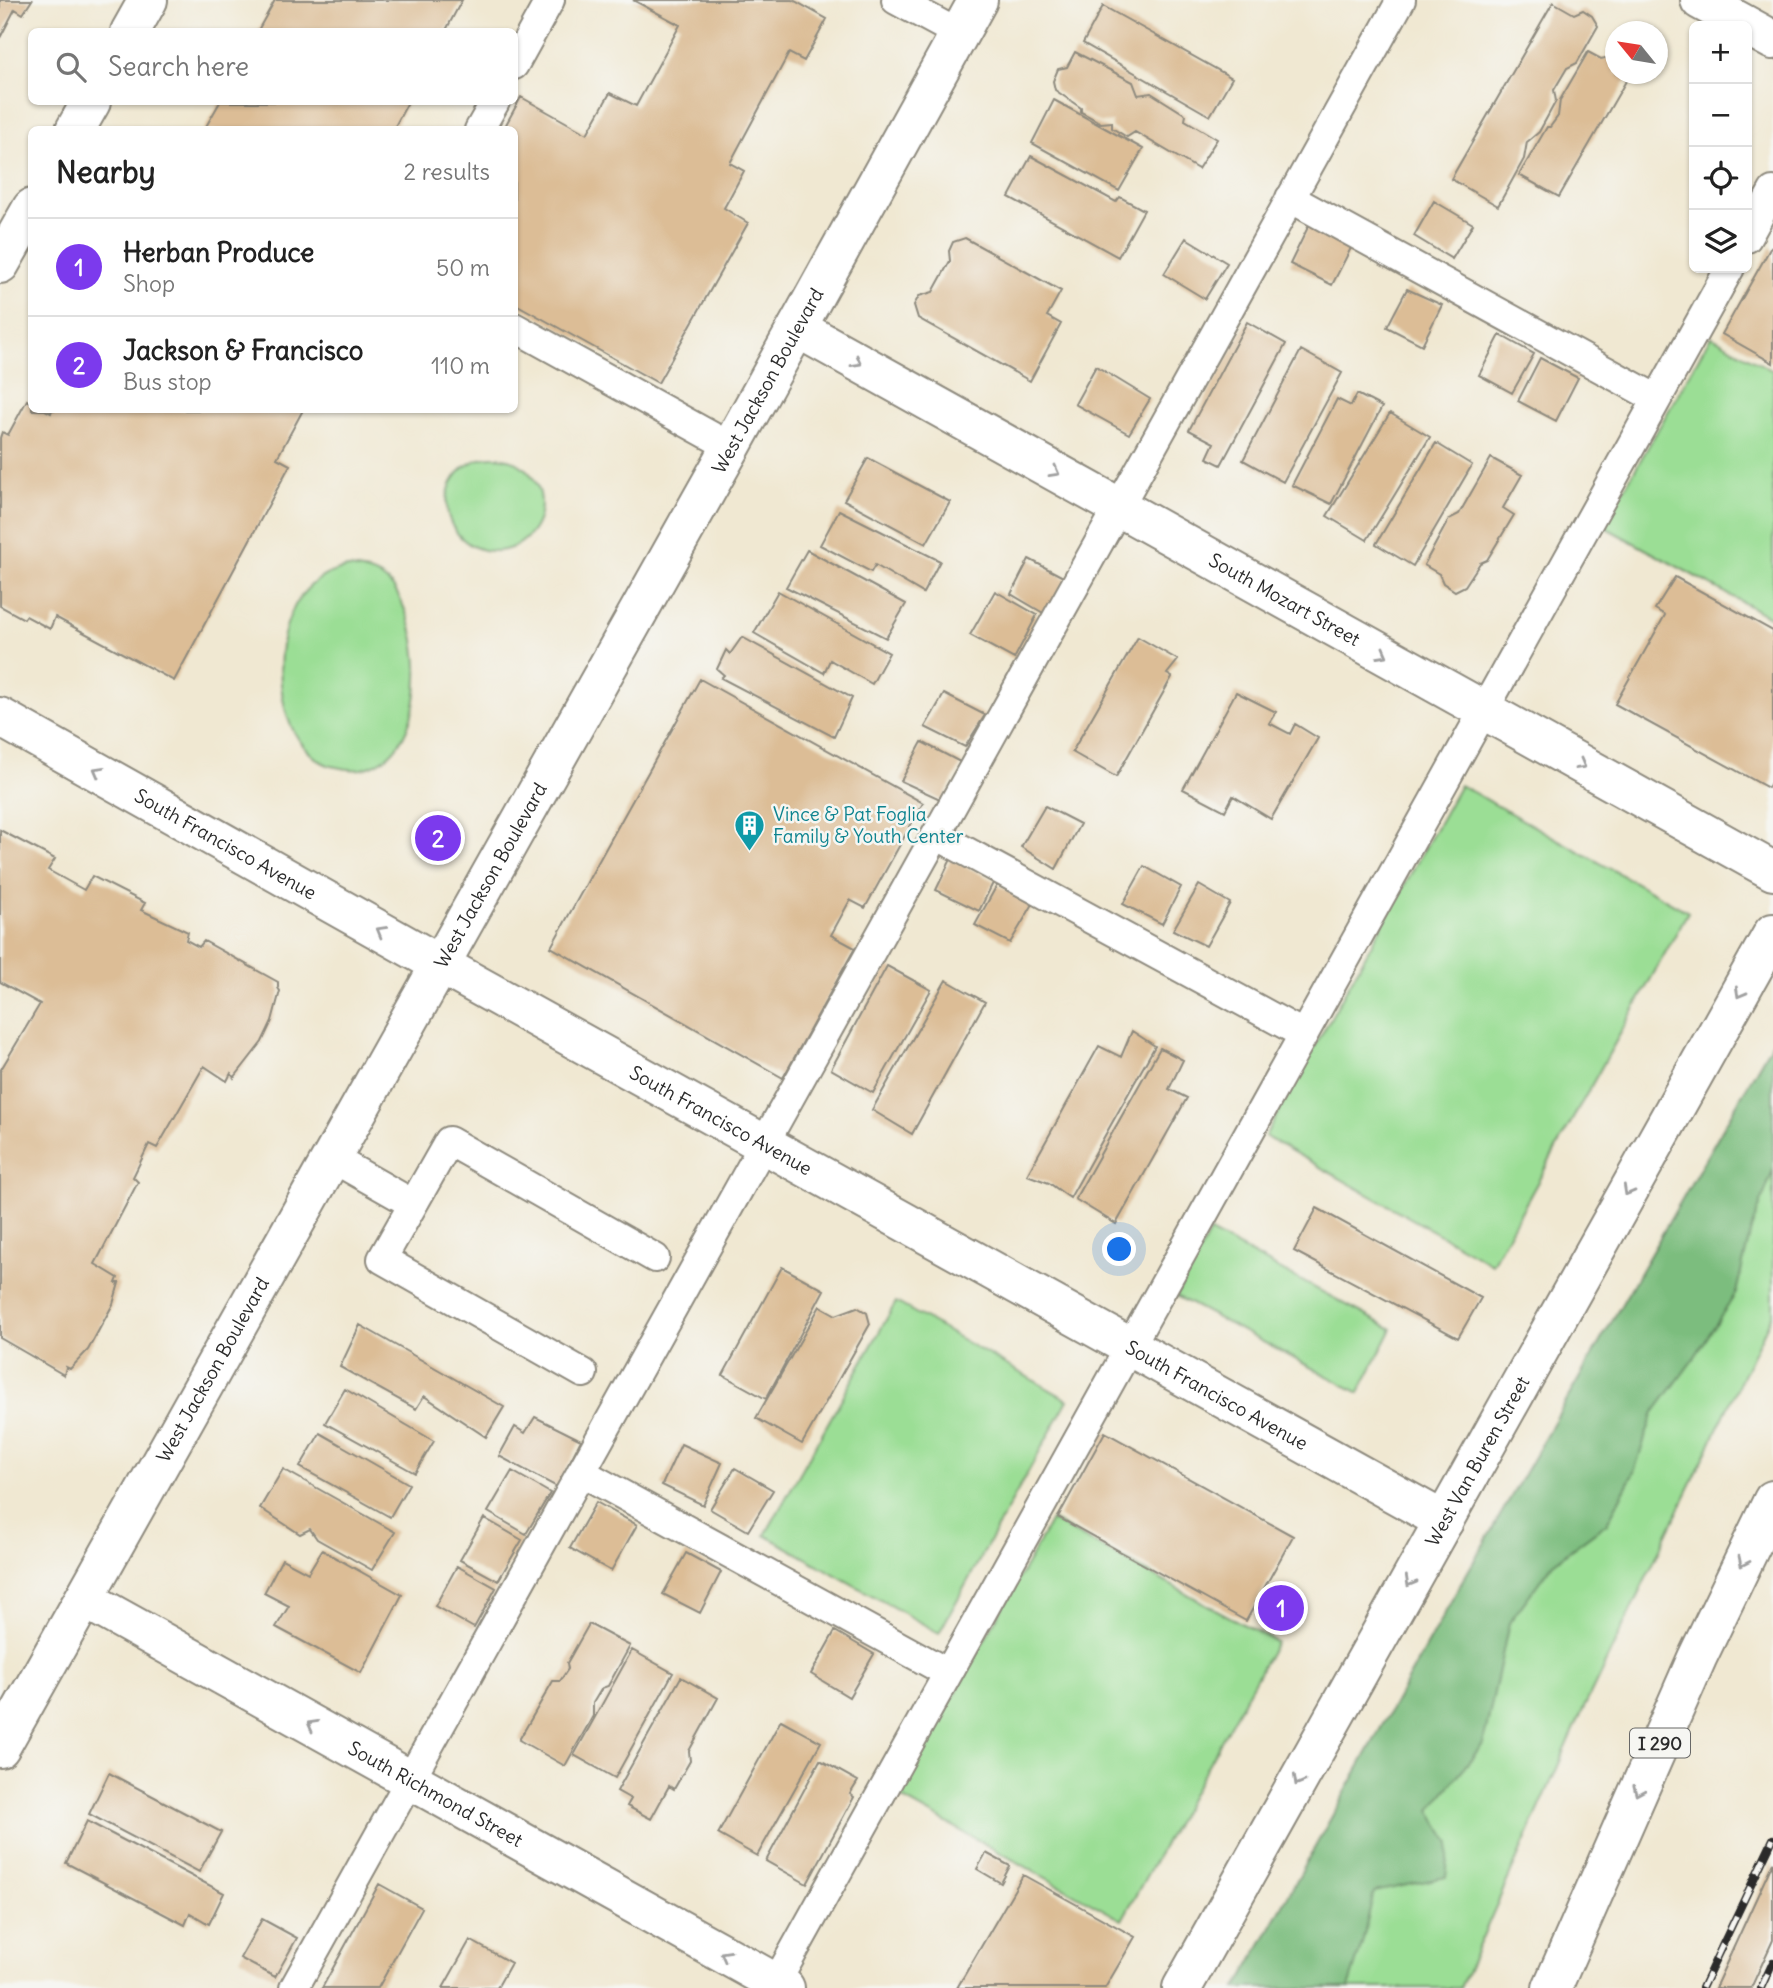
<!DOCTYPE html>
<meta charset="utf-8">
<style>
body{margin:0;font-family:Delius,sans-serif;background:#f6f6f6;color:#222}
.controls{position:absolute;right:21px;top:21px;display:grid;overflow:hidden;border-radius:10px;box-shadow:0 2px 5px #0004}
.controls button{width:63px;height:63px;display:grid;place-items:center;padding:0;border:0;border-bottom:2px solid #e0e0e0;background:#fff;color:#222;font:35px sans-serif}
.compass{position:absolute;left:1605px;top:21px;width:63px;height:63px;border-radius:50%;background:#fff;box-shadow:0 2px 5px #0004;rotate:300deg}
.you{position:absolute;left:1120px;top:1250px;width:24px;height:24px;margin:-18px;border:5px solid #fff;border-radius:50%;background:#1a73e8;box-shadow:0 0 0 10px #1a73e833}
.badge{display:grid;place-items:center;width:46px;height:46px;border-radius:50%;background:#7c3aed;color:#fff;font-size:23px;font-weight:700}
.pin{position:absolute;translate:-50% -50%;border:4px solid #fff;box-shadow:0 2px 7px #0006}
.list{margin:0;padding:0;list-style:none}
h2{display:flex;justify-content:space-between;align-items:center;height:91px;margin:0;padding:0 28px;font-size:30px}
h2 small{font-size:23px;font-weight:400;color:#767676}
.list li{display:grid;grid-template-columns:46px 1fr auto;gap:21px;align-items:center;box-sizing:border-box;height:98px;padding:0 28px;border-top:2px solid #e0e0e0}
.list b{display:block;font-size:26px;white-space:nowrap}
.list p{margin:0;font-size:23px;white-space:nowrap;color:#767676}
.list em{font-size:23px;font-style:normal;color:#767676}
.icon{flex:none;width:38px;height:38px;fill:none;stroke:currentColor;stroke-width:2;stroke-linecap:round;stroke-linejoin:round}
.map{position:relative;flex:none;width:1773px;height:1988px;overflow:hidden}
.search{position:absolute;background:#fff;box-shadow:0 2px 5px #0004;left:28px;top:28px;width:490px;height:77px;display:flex;align-items:center;gap:18px;box-sizing:border-box;padding:0 24px;border-radius:10px;color:#767676;font-size:26px}
.panel{position:absolute;background:#fff;box-shadow:0 2px 5px #0004;left:28px;top:126px;width:490px;height:287px;border-radius:10px}
.map>svg:first-child{display:block}
.green{fill:#9bde95;stroke:#638460;stroke-width:2}
.forest{fill:#7cbd7e;stroke:#547454;stroke-width:2}
.building{fill:#dcbd96}
.lines{fill:none;stroke-linecap:round;stroke-linejoin:round}
.service-casing{stroke:#8e8a7e;stroke-width:32}
.minor-casing{stroke:#8e8a7e;stroke-width:42}
.tertiary-casing{stroke:#8e8a7e;stroke-width:42}
.secondary-casing{stroke:#8e8a7e;stroke-width:42}
.motorway-casing{stroke:#8e8a7e;stroke-width:42}
.service{stroke:#fff;stroke-width:28}
.minor{stroke:#fff;stroke-width:38}
.tertiary{stroke:#fff;stroke-width:38}
.secondary{stroke:#fff;stroke-width:38}
.motorway{stroke:#fff;stroke-width:38}
.rail-casing{stroke:#2b2b2b;stroke-width:8}
.rail{stroke:#f6f6f2;stroke-width:5;stroke-dasharray:16;stroke-linecap:butt}
.oneway{stroke:#a0a0a0}
.labels{text-anchor:middle;dominant-baseline:central;stroke-width:5;stroke-linejoin:round;paint-order:stroke}
.shield{fill:#f6f6f2;stroke:#686867;stroke-width:2}
.shield-label{font-size:18px;font-weight:bold;fill:#2b2b2b}
.street-label{font-size:19px;fill:#2b2b2b;stroke:#f6f6f2}
.culture-label{font-size:19px;fill:#0d838f;stroke:#f6f6f2;text-anchor:start}
</style>
<div class="map">
<svg width="1773" height="1988" viewBox="0 0 1773 1988">
<rect width="100%" height="100%" fill="#f6f6f2"/>
<filter id="ink" filterUnits="userSpaceOnUse"><feTurbulence type="fractalNoise" baseFrequency=".0143" numOctaves="2"/><feDisplacementMap in="SourceGraphic" scale="14" xChannelSelector="R" yChannelSelector="G"/><feConvolveMatrix kernelMatrix="1 2 1 2 8 2 1 2 1" color-interpolation-filters="sRGB"/></filter>
<filter id="wash" filterUnits="userSpaceOnUse"><feTurbulence type="fractalNoise" baseFrequency=".00686" numOctaves="4" result="noise"/><feDisplacementMap in="SourceGraphic" scale="28" xChannelSelector="R" yChannelSelector="G"/><feGaussianBlur stdDeviation="1.57" result="paint"/><feColorMatrix in="noise" values="0 0 0 0 0 0 0 0 0 0 0 0 0 0 0 0 0 1.4 0 .05"/><feComposite in="paint" operator="in"/></filter>
<g filter="url(#wash)">
<rect width="100%" height="100%" fill="#f0e8d2"/>
<!-- green -->
<path class="green" d="M 1711,336 L 1773,371 L 1773,619 L 1603,526 Z
M447 504a47 47 0 1 1 94 0a47 47 0 1 1-94 0Z
M 348,568 C 364,569 379,573 391,585 C 399,593 404,607 408,618 C 425,663 423,755 362,769 C 354,770 344,769 336,767 C 313,764 293,736 287,715 C 271,662 281,579 348,568 Z
M 1460,785 L 1688,912 L 1492,1264 L 1265,1136 Z
M 1773,1041 L 1773,1313 L 1581,1714 L 1460,1988 L 1237,1988 L 1454,1596 Z
M 1210,1232 L 1392,1329 L 1359,1393 L 1176,1296 Z
M 896,1302 L 1068,1400 L 939,1633 L 765,1535 Z
M 1051,1520 L 1276,1642 L 1122,1920 L 898,1796 Z"/>
<!-- forest -->
<path class="forest" d="M 1773,1041 L 1773,1170 L 1751,1230 L 1736,1293 L 1692,1361 L 1653,1414 L 1634,1472 L 1607,1523 L 1553,1563 L 1509,1623 L 1483,1744 L 1430,1810 L 1450,1843 L 1446,1877 L 1374,1892 L 1363,1940 L 1348,1988 L 1237,1988 L 1454,1596 Z"/>
<g id="blocks">
<!-- building -->
<path class="building" d="M 0,0 L 32,0 L 23,14 L 15,9 L 0,38 Z
M 275,0 L 462,0 L 445,32 L 257,32 Z
M 633,0 L 793,0 L 827,19 L 804,61 L 789,53 L 730,163 L 744,171 L 724,208 L 748,223 L 658,383 L 514,303 L 514,130 L 503,130 L 521,97 L 587,134 L 610,93 L 636,106 L 680,25 Z
M 1553,2 L 1574,14 L 1583,10 L 1592,16 L 1598,26 L 1577,63 L 1567,68 L 1554,90 L 1556,101 L 1539,132 L 1527,142 L 1524,159 L 1498,206 L 1451,179 Z
M 1103,6 L 1232,78 L 1210,116 L 1083,43 Z
M 1075,52 L 1133,82 L 1138,95 L 1151,93 L 1186,115 L 1185,120 L 1217,139 L 1198,169 L 1135,132 L 1127,137 L 1112,128 L 1112,122 L 1101,123 L 1081,112 L 1081,108 L 1055,90 L 1053,81 L 1058,69 L 1067,67 Z
M 1588,52 L 1601,59 L 1614,56 L 1616,74 L 1630,74 L 1559,197 L 1519,175 L 1547,127 L 1550,127 L 1558,116 L 1560,100 Z
M 1054,100 L 1143,149 L 1119,191 L 1032,143 Z
M 220,102 L 408,102 L 393,130 L 204,130 Z
M 1031,156 L 1116,202 L 1120,197 L 1144,210 L 1118,257 L 1009,197 Z
M 1434,201 L 1473,224 L 1452,259 L 1414,236 Z
M 1309,225 L 1352,246 L 1332,285 L 1290,264 Z
M 965,238 L 1061,291 L 1047,316 L 1061,324 L 1030,381 L 918,318 L 914,305 L 919,296 L 933,292 L 950,261 L 949,251 L 953,242 Z
M 1186,238 L 1227,263 L 1205,299 L 1164,274 Z
M 1771,247 L 1773,249 L 1773,363 L 1722,334 Z
M 1407,289 L 1442,305 L 1422,345 L 1387,327 Z
M 1247,322 L 1286,344 L 1221,465 L 1207,458 L 1214,443 L 1189,430 Z
M 1500,335 L 1534,354 L 1512,393 L 1479,375 Z
M 1301,350 L 1342,373 L 1283,482 L 1243,460 Z
M 1540,358 L 1578,378 L 1556,421 L 1518,401 Z
M 1096,366 L 1150,399 L 1129,434 L 1075,404 Z
M 1357,394 L 1382,407 L 1331,504 L 1292,485 L 1337,399 L 1351,406 Z
M 27,400 L 32,403 L 32,410 L 45,410 L 51,413 L 52,410 L 303,410 L 277,458 L 290,465 L 174,681 L 55,617 L 50,629 L 26,616 L 24,619 L 0,606 L 0,438 L 2,432 L 8,435 Z
M 1390,413 L 1430,437 L 1367,540 L 1327,516 Z
M 1436,443 L 1472,465 L 1413,566 L 1376,544 Z
M 868,458 L 950,502 L 926,544 L 844,500 Z
M 1491,458 L 1522,475 L 1503,508 L 1514,515 L 1487,560 L 1480,563 L 1465,586 L 1455,591 L 1443,583 L 1439,574 L 1424,565 L 1449,519 L 1459,514 Z
M 839,510 L 940,561 L 923,593 L 875,565 L 871,572 L 820,545 Z
M 807,550 L 906,604 L 886,638 L 786,587 Z
M 1029,559 L 1067,579 L 1045,614 L 1011,594 Z
M 1675,577 L 1773,631 L 1773,779 L 1768,788 L 1615,704 L 1665,615 L 1655,609 Z
M 778,591 L 889,653 L 872,684 L 830,660 L 824,673 L 754,633 Z
M 995,591 L 1037,615 L 1014,659 L 970,635 Z
M 742,637 L 852,698 L 834,737 L 721,678 L 724,675 L 717,669 L 726,650 L 730,654 Z
M 1138,637 L 1178,660 L 1167,674 L 1172,677 L 1116,777 L 1072,752 Z
M 700,679 L 923,803 L 865,908 L 850,900 L 831,935 L 855,948 L 783,1078 L 551,947 Z
M 1236,692 L 1276,712 L 1269,723 L 1290,734 L 1295,724 L 1318,738 L 1271,819 L 1233,796 L 1225,811 L 1183,789 Z
M 944,694 L 985,715 L 965,747 L 925,727 Z
M 922,742 L 962,763 L 942,800 L 901,781 Z
M 1045,806 L 1080,824 L 1056,869 L 1021,847 Z
M 0,830 L 55,859 L 48,870 L 84,890 L 92,876 L 145,903 L 141,910 L 188,932 L 186,940 L 199,947 L 204,941 L 278,982 L 278,988 L 280,991 L 272,1021 L 262,1042 L 234,1078 L 231,1073 L 227,1081 L 204,1066 L 157,1148 L 149,1144 L 133,1177 L 138,1182 L 95,1264 L 118,1278 L 116,1283 L 119,1283 L 113,1304 L 88,1350 L 70,1369 L 66,1367 L 64,1375 L 0,1338 L 0,1071 L 40,1004 L 0,982 Z
M 951,859 L 994,881 L 979,911 L 936,890 Z
M 1144,866 L 1181,887 L 1162,924 L 1123,904 Z
M 997,885 L 1033,904 L 1010,943 L 975,925 Z
M 1199,885 L 1230,903 L 1206,946 L 1173,930 Z
M 887,966 L 931,990 L 873,1093 L 831,1069 Z
M 946,980 L 985,1002 L 912,1134 L 872,1110 Z
M 1132,1031 L 1155,1046 L 1070,1198 L 1049,1183 L 1027,1175 L 1099,1046 L 1121,1057 Z
M 1160,1048 L 1183,1060 L 1169,1089 L 1187,1098 L 1116,1224 L 1075,1199 Z
M 1317,1208 L 1481,1298 L 1458,1338 L 1294,1251 Z
M 782,1267 L 824,1290 L 766,1399 L 723,1375 Z
M 820,1306 L 836,1315 L 857,1307 L 867,1313 L 870,1324 L 802,1444 L 756,1418 Z
M 360,1325 L 504,1407 L 486,1437 L 424,1396 L 416,1409 L 340,1367 Z
M 345,1389 L 434,1441 L 415,1473 L 325,1423 Z
M 535,1417 L 581,1440 L 557,1487 L 499,1456 L 515,1427 L 525,1433 Z
M 1105,1432 L 1293,1536 L 1246,1621 L 1058,1517 Z
M 320,1433 L 409,1484 L 390,1517 L 300,1467 Z
M 681,1444 L 722,1463 L 703,1505 L 662,1485 Z
M 735,1468 L 773,1490 L 748,1531 L 710,1509 Z
M 283,1469 L 395,1532 L 372,1570 L 317,1539 L 310,1529 L 300,1534 L 260,1508 Z
M 512,1471 L 550,1493 L 526,1534 L 488,1512 Z
M 596,1502 L 637,1525 L 611,1571 L 570,1548 Z
M 484,1518 L 522,1540 L 498,1581 L 460,1560 Z
M 322,1550 L 402,1595 L 361,1673 L 276,1627 L 289,1606 L 264,1593 L 282,1559 L 308,1573 Z
M 686,1553 L 721,1572 L 700,1613 L 663,1594 Z
M 457,1566 L 496,1588 L 474,1628 L 435,1606 Z
M 589,1624 L 630,1646 L 608,1686 L 602,1688 L 593,1703 L 593,1716 L 565,1766 L 519,1740 L 553,1681 L 560,1681 L 568,1669 L 567,1663 Z
M 835,1631 L 874,1654 L 849,1697 L 811,1674 Z
M 632,1650 L 673,1673 L 615,1778 L 574,1755 Z
M 681,1677 L 718,1698 L 689,1751 L 690,1761 L 674,1789 L 669,1786 L 651,1819 L 627,1806 L 631,1799 L 617,1791 Z
M 781,1720 L 821,1742 L 757,1856 L 718,1834 Z
M 820,1760 L 858,1781 L 850,1794 L 854,1797 L 807,1884 L 766,1861 Z
M 109,1773 L 221,1832 L 199,1872 L 89,1814 Z
M 87,1821 L 224,1893 L 209,1924 L 190,1913 L 185,1925 L 66,1863 Z
M 986,1853 L 1010,1866 L 1001,1883 L 977,1869 Z
M 1773,1862 L 1773,1940 L 1751,1988 L 1715,1988 Z
M 1023,1875 L 1135,1937 L 1105,1988 L 957,1988 Z
M 379,1884 L 422,1908 L 378,1988 L 322,1988 Z
M 262,1919 L 297,1938 L 275,1977 L 240,1958 Z
M 470,1940 L 511,1963 L 497,1988 L 443,1988 Z"/>
</g>
</g>
<g filter="url(#ink)">
<use href="#blocks" fill-opacity="0" stroke="#8e8a7e" stroke-width="2"/>
<g class="lines">
<defs>
<path id="service" d="M 896,0 L 959,34
M 514,65 L 550,0
M 479,130 L 495,102
M 1290,198 L 1657,399
M 1747,238 L 1773,191
M 514,327 L 731,447
M 936,835 L 1303,1034
M 332,1158 L 413,1204
M 583,1373 L 382,1259 L 449,1141 L 655,1258
M 581,1472 L 948,1673
M 294,1988 L 1401,0
M 773,1988 L 1730,268"/>
<g id="minor">
<path d="M 130,32 L 148,0"/>
<path d="M 75,130 L 91,102"/>
<path d="M 0,264 L 32,208"/>
<path id="s1" d="M 797,328 L 1773,871"/>
<path id="s2" d="M 0,717 L 441,965 L 1444,1521"/>
<path id="s3" d="M 85,1599 L 785,1988"/>
</g>
<g id="tertiary">
<path id="s4" d="M 0,1748 L 731,447 L 978,0"/>
<path id="s5" d="M 1182,1988 L 1773,933"/>
</g>
<path id="secondary" d="M 1700,0 L 1773,40"/>
<path id="motorway" d="M 1552,1988 L 1697,1658 L 1773,1500"/>
</defs>
<!-- service casing -->
<use href="#service" class="service-casing"/>
<!-- minor casing -->
<use href="#minor" class="minor-casing"/>
<!-- tertiary casing -->
<use href="#tertiary" class="tertiary-casing"/>
<!-- secondary casing -->
<use href="#secondary" class="secondary-casing"/>
<!-- motorway casing -->
<use href="#motorway" class="motorway-casing"/>
<!-- service -->
<use href="#service" class="service"/>
<!-- minor -->
<use href="#minor" class="minor"/>
<!-- tertiary -->
<use href="#tertiary" class="tertiary"/>
<!-- secondary -->
<use href="#secondary" class="secondary"/>
<!-- motorway -->
<use href="#motorway" class="motorway"/>
<defs>
<path id="rail" d="M 1702,1988 L 1773,1839
M 1761,1988 L 1773,1962"/>
</defs>
<!-- rail casing -->
<use href="#rail" class="rail-casing"/>
<!-- rail -->
<use href="#rail" class="rail"/>
</g>
<!-- one-way arrows -->
<defs><path id="oneway-chevron" d="M-2-3.5L2.5 0L-2 3.5" fill="none" stroke-width="1.6" stroke-linecap="round" stroke-linejoin="round" transform="scale(1.75)"/></defs>
<g class="oneway">
<use href="#oneway-chevron" transform="translate(857 362) rotate(29)"/>
<use href="#oneway-chevron" transform="translate(1055 472) rotate(29)"/>
<use href="#oneway-chevron" transform="translate(1383 654) rotate(29)"/>
<use href="#oneway-chevron" transform="translate(1581 765) rotate(29)"/>
<use href="#oneway-chevron" transform="translate(98 771) rotate(-151)"/>
<use href="#oneway-chevron" transform="translate(381 931) rotate(-150)"/>
<use href="#oneway-chevron" transform="translate(1740 993) rotate(119)"/>
<use href="#oneway-chevron" transform="translate(1628 1191) rotate(119)"/>
<use href="#oneway-chevron" transform="translate(1743 1562) rotate(116)"/>
<use href="#oneway-chevron" transform="translate(1410 1582) rotate(119)"/>
<use href="#oneway-chevron" transform="translate(312 1725) rotate(-151)"/>
<use href="#oneway-chevron" transform="translate(1298 1781) rotate(119)"/>
<use href="#oneway-chevron" transform="translate(1638 1791) rotate(114)"/>
<use href="#oneway-chevron" transform="translate(725 1955) rotate(-151)"/>
</g>
</g>
<!-- icons -->
<defs>
<symbol id="building-pin" viewBox="-11 -11 22 30"><path d="M0 17L-7.5 6A9.5 9.5 0 1 1 7.5 6Z" fill="#0f9aa8" stroke="#f6f6f2"/><path d="M-4-6H4V6H1V3H-1V6H-4ZM-2.5-4.3h1.7v1.8h-1.7ZM.8-4.3h1.7v1.8H.8ZM-2.5-1h1.7V.8h-1.7ZM.8-1h1.7V.8H.8Z" fill="#fff"/></symbol>
</defs>
<g fill-rule="evenodd">
<use href="#building-pin" x="732" y="808" width="35" height="47"/>
</g>
<g class="labels">
<!-- shield labels -->
<rect class="shield" x="1630" y="1728.5" width="60" height="29" rx="5"/>
<g class="shield-label">
<text x="1660" y="1743">I 290</text>
</g>
<!-- street labels -->
<g class="street-label">
<text stroke="none"><textPath href="#s4" startOffset="1568">West Jackson Boulevard</textPath></text>
<text stroke="none"><textPath href="#s1" startOffset="558">South Mozart Street</textPath></text>
<text stroke="none"><textPath href="#s2" startOffset="259">South Francisco Avenue</textPath></text>
<text stroke="none"><textPath href="#s4" startOffset="1001">West Jackson Boulevard</textPath></text>
<text stroke="none"><textPath href="#s2" startOffset="826">South Francisco Avenue</textPath></text>
<text stroke="none"><textPath href="#s4" startOffset="434">West Jackson Boulevard</textPath></text>
<text stroke="none"><textPath href="#s2" startOffset="1393">South Francisco Avenue</textPath></text>
<text stroke="none"><textPath href="#s5" startOffset="604">West Van Buren Street</textPath></text>
<text stroke="none"><textPath href="#s3" startOffset="401">South Richmond Street</textPath></text>
</g>
<!-- culture labels -->
<g class="culture-label">
<text x="773" y="814">Vince &amp; Pat Foglia<tspan x="773" dy="22">Family &amp; Youth Center</tspan></text>
</g>
</g>
</svg>
<div class="controls">
<button>+</button>
<button>−</button>
<button><svg class="icon" aria-label="locate" viewBox="0 0 24 24"><circle cx="12" cy="12" r="6"/><path d="M12 2v4M12 18v4M2 12h4M18 12h4"/></svg></button>
<button><svg class="icon" aria-label="layers" viewBox="0 0 24 24"><path d="M12 4l9 5-9 5-9-5zM3 14l9 5 9-5"/></svg></button>
</div>
<svg class="compass" viewBox="-18 -18 36 36"><path d="M0-13l5 13h-10z" fill="#e53935"/><path d="M0 13l5-13h-10z" fill="#767676"/></svg>
<div class="you"></div>
<div class="pin badge" style="left:1281px;top:1608px">1</div>
<div class="pin badge" style="left:438px;top:838px">2</div>
<div class="search"><svg class="icon" aria-label="search" viewBox="0 0 24 24"><circle cx="10" cy="10" r="6"/><path d="M15 15l6 6"/></svg>Search here</div>
<section class="panel">
<h2>Nearby<small>2 results</small></h2>
<ul class="list">
<li><span class="badge">1</span><div><b>Herban Produce</b><p>Shop</p></div><em>50 m</em></li>
<li><span class="badge">2</span><div><b>Jackson &amp; Francisco</b><p>Bus stop</p></div><em>110 m</em></li>
</ul>
</section>
</div>
